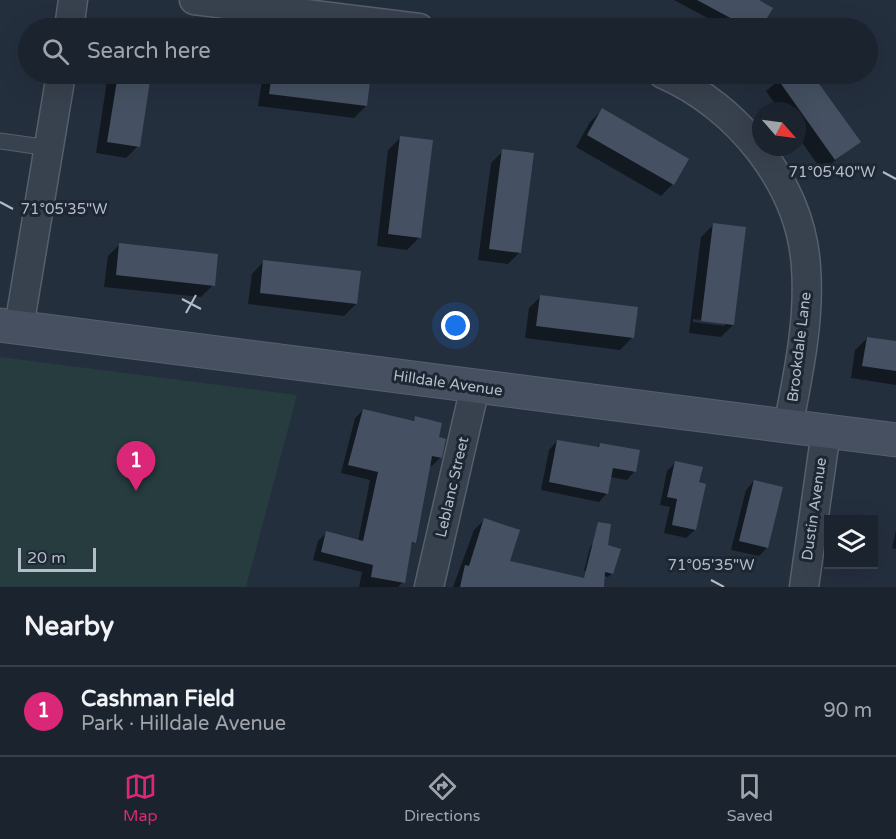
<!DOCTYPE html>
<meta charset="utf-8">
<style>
body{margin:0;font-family:"Varela Round",sans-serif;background:#242b36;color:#f1f3f6}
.controls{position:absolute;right:18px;bottom:18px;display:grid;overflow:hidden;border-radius:0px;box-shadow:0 6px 24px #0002}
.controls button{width:54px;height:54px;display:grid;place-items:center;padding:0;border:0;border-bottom:2px solid #39404a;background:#1b232e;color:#f1f3f6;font:30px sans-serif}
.compass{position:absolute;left:752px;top:102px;width:54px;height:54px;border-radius:50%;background:#1b232e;box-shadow:0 6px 24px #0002;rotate:118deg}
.scale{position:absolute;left:18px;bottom:15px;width:78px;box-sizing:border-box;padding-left:6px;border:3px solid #b4bcc9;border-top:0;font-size:16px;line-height:21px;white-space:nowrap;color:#b4bcc9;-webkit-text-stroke:4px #1d2633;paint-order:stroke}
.you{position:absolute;left:456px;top:326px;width:21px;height:21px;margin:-15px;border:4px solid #fff;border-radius:50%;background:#1a73e8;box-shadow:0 0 0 9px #1a73e833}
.badge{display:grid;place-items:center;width:39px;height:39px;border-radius:50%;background:#db2777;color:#fff;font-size:20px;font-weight:700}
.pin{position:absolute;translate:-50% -50px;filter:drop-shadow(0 2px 3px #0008)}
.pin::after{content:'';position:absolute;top:32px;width:21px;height:18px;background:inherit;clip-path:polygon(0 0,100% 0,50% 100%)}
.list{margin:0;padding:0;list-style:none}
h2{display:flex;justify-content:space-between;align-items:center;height:78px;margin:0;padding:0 24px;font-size:26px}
h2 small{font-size:20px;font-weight:400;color:#a0a4aa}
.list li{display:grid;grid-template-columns:39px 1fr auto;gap:18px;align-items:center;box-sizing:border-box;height:90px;padding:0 24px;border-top:2px solid #39404a}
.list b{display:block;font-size:22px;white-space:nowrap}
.list p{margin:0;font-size:20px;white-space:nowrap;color:#a0a4aa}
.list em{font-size:20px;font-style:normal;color:#a0a4aa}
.icon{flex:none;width:33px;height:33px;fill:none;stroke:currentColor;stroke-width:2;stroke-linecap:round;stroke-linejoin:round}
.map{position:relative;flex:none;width:896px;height:587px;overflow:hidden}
.search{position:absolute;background:#1b232e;box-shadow:0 6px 24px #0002;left:18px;right:18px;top:18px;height:66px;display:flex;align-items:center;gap:15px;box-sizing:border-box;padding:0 21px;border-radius:33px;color:#a0a4aa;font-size:22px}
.sheet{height:168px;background:#1b232e}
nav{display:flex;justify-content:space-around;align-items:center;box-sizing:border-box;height:84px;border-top:2px solid #39404a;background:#1b232e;font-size:16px;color:#a0a4aa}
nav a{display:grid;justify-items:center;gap:3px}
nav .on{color:#db2777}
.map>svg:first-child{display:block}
.green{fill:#263c3f}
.shadow{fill:#0007;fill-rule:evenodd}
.building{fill:#455162}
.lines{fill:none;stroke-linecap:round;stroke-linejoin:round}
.service-casing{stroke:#565f6c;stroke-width:17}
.minor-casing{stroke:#565f6c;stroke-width:31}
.secondary-casing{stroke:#565f6c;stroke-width:35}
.service{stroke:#38414e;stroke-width:15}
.minor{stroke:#38414e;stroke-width:28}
.secondary{stroke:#465061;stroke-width:33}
.ticks{fill:none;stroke:#b4bcc9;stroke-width:2}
.labels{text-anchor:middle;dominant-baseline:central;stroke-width:6;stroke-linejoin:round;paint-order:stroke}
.street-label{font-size:15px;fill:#b4bcc9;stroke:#1d2633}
.ticks-label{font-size:15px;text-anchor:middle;fill:#b4bcc9;stroke:#1d2633;stroke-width:6;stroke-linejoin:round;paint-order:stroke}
</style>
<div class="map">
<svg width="896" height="587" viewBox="0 0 896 587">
<rect width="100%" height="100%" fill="#242f3e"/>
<!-- green -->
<path class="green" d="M 0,357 L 297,395 L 246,587 L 0,587 Z"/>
<!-- shadow -->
<path class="shadow" d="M 674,0 L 756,0 L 770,8 L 759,28 L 726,28 Z
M 108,74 L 150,74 L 138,146 L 126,158 L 96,153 Z
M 263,74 L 370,74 L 366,106 L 354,118 L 258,106 Z
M 786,74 L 811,74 L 859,142 L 822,171 L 797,135 L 797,111 L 780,111 L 766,91 Z
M 602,110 L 673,184 L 661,196 L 576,147 L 590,122 Z
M 400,138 L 419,238 L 407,250 L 377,246 L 388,150 Z
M 503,151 L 520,252 L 508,264 L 478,260 L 491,163 Z
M 713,225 L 733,325 L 721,337 L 689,333 L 701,237 ZM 693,319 L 725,323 L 725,326 L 693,322 Z
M 120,244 L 213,285 L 201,297 L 104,287 L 108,256 Z
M 264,261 L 356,304 L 344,316 L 248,304 L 252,274 Z
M 541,296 L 632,338 L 620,350 L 525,338 L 529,308 Z
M 867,338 L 896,343 L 896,385 L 851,378 L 855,350 Z
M 363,410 L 411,422 L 415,418 L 437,438 L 444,440 L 440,458 L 432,466 L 429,465 L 414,542 L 410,547 L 403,582 L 398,587 L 359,587 L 362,572 L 313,560 L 318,541 L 326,533 L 358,541 L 370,480 L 341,473 L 355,418 Z
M 557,441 L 596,448 L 600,444 L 635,471 L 627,480 L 610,477 L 607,493 L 599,502 L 541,490 L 549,450 Z
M 675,463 L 698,483 L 695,530 L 686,538 L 664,533 L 670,507 L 660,505 L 667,471 Z
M 754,481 L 767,548 L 759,556 L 731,550 L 746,490 Z
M 484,520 L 508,562 L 559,574 L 556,587 L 453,587 L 474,530 Z
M 896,530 L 896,549 L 892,548 Z
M 594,543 L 612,574 L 608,577 L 584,571 L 590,547 Z"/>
<!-- building -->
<path class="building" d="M 697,0 L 759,0 L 773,8 L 761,28 L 749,28 Z
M 118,74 L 151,74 L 140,147 L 107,142 Z
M 272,74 L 371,74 L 367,106 L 269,94 Z
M 774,74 L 812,74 L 861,142 L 835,160 Z
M 602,108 L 689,159 L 674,185 L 587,135 Z
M 400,136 L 433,140 L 421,238 L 388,234 Z
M 502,149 L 534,153 L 521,253 L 489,249 Z
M 713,223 L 746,227 L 734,325 L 701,321 Z
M 119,243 L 218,254 L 215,286 L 116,275 Z
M 263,260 L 361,271 L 357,304 L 260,293 Z
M 540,295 L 638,307 L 634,338 L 536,326 Z
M 867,337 L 896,341 L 896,371 L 862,366 Z
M 363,409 L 414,421 L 415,416 L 442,423 L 439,437 L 446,439 L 442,458 L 432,456 L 416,543 L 412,542 L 405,583 L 371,577 L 373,565 L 321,552 L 326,531 L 363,541 L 378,472 L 348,465 Z
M 557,440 L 599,447 L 600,443 L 640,450 L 636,472 L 613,468 L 608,494 L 549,482 Z
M 675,461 L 703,467 L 699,482 L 706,484 L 696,530 L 672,525 L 677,499 L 667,497 Z
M 754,480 L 783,487 L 768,548 L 739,541 Z
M 484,518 L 520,530 L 510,561 L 584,578 L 598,522 L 611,524 L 608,545 L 621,549 L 613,574 L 605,572 L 604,587 L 460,587 L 465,565 L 469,566 Z"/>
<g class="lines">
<defs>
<path id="service" d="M 0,141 L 49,148"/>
<path id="minor" d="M 194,0 L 419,28
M 69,28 L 73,0
M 663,74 C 737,106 801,184 806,267 C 810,321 798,375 788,427
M 19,327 L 61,74
M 429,587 L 475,387
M 804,587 L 826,431"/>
<path id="secondary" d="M 0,325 L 896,440"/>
</defs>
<!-- service casing -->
<use href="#service" class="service-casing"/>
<!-- minor casing -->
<use href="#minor" class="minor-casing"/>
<!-- secondary casing -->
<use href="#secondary" class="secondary-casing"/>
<!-- service -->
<use href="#service" class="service"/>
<!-- minor -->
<use href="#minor" class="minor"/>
<!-- secondary -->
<use href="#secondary" class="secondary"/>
</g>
<!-- ticks -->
<path class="ticks" d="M 883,172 L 896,179M 0,202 L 13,209M 182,299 L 201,309M 186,313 L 196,295M 711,580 L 724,587"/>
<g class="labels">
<!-- street labels -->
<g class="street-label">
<text transform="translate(799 347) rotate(-83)">Brookdale Lane</text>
<text transform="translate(448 383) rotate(8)">Hilldale Avenue</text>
<text transform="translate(452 487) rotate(-77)">Leblanc Street</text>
<text transform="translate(814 509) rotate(-82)">Dustin Avenue</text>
</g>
</g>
<g class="ticks-label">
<text x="832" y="177">71°05'40"W</text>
<text x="64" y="214">71°05'35"W</text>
<text x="711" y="570">71°05'35"W</text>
</g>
</svg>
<div class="controls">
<button><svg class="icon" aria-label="layers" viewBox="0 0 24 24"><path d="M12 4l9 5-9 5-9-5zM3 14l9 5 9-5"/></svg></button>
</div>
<svg class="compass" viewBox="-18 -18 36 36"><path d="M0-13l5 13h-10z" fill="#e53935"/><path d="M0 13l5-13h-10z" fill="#a0a4aa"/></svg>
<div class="scale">20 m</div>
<div class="you"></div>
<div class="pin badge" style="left:136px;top:491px">1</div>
<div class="search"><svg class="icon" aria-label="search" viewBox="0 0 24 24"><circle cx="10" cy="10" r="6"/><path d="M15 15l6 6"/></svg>Search here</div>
</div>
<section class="sheet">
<h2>Nearby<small></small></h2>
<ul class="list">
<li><span class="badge">1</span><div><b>Cashman Field</b><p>Park · Hilldale Avenue</p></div><em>90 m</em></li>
</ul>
</section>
<nav>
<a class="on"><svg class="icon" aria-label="map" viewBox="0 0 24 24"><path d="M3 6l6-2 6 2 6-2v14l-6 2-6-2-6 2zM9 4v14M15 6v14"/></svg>Map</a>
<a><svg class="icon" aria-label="directions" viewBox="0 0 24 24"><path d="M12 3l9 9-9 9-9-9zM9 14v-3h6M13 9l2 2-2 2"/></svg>Directions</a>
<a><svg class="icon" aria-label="saved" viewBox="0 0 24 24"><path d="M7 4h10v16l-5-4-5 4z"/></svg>Saved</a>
</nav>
